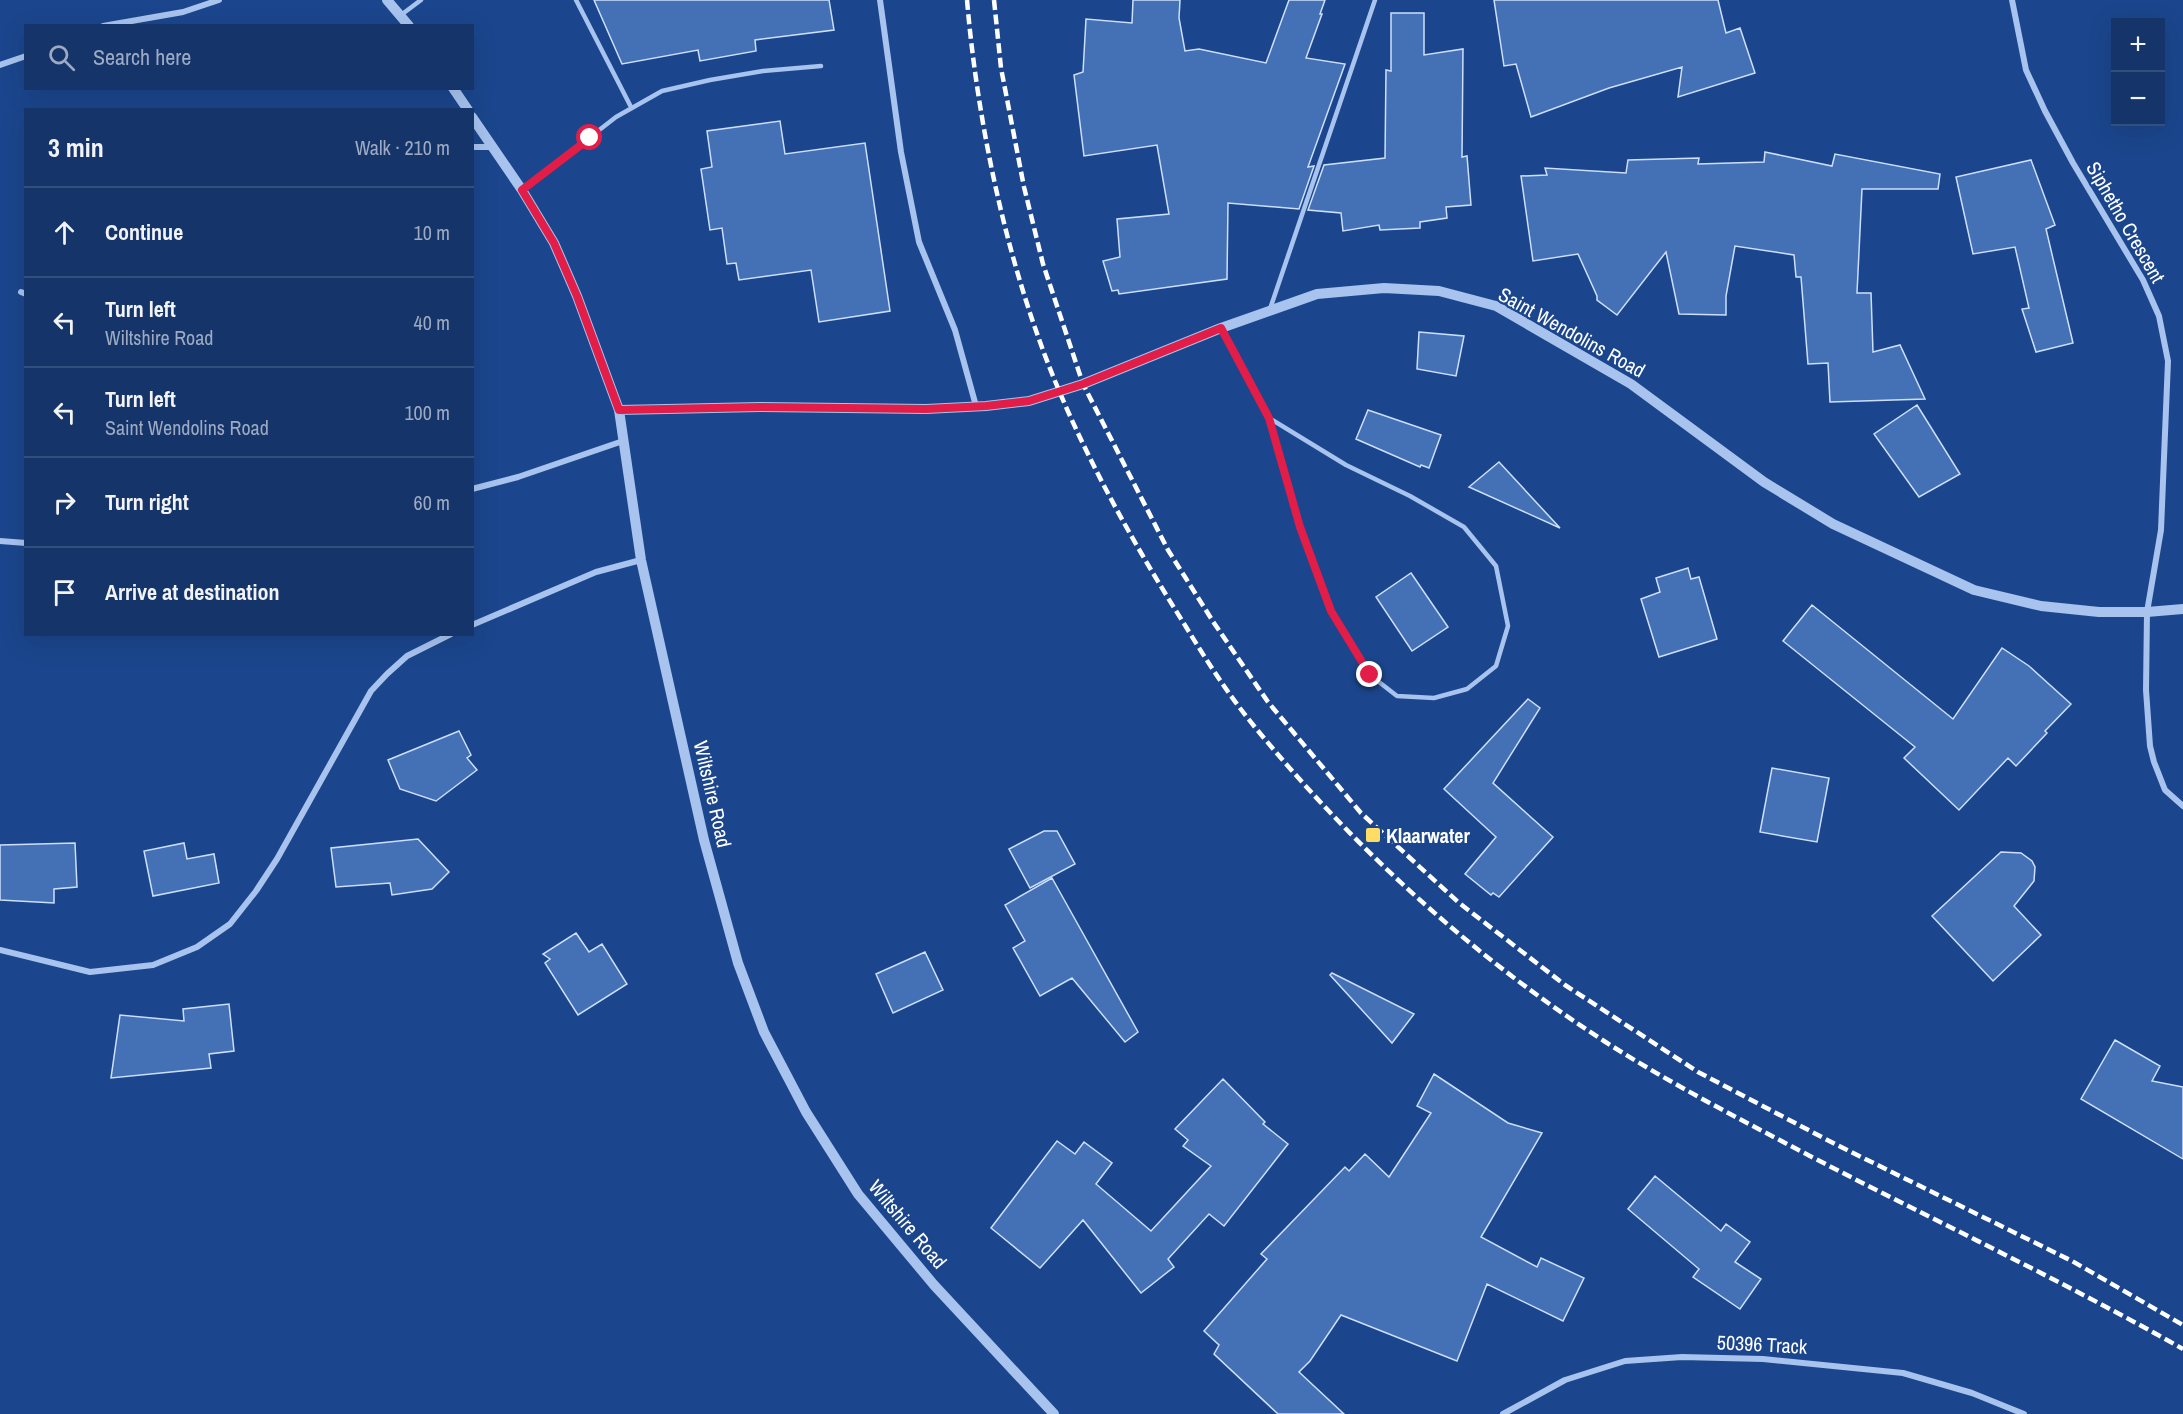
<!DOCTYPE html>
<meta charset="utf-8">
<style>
body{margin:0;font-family:"Archivo Narrow",sans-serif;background:#1d3c70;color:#f1f3f6}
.controls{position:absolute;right:18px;top:18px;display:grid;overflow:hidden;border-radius:0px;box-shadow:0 6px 24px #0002}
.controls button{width:54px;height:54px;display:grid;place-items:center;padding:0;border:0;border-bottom:2px solid #334f7e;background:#14346a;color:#f1f3f6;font:30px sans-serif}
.stop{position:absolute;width:18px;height:18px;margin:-14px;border:4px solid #e11d48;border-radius:50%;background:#fff}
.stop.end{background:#e11d48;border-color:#fff;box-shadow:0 2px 6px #0008}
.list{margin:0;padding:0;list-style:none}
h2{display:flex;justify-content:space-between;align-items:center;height:78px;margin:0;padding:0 24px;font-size:26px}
h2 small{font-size:20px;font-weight:400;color:#9daac1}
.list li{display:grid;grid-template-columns:39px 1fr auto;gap:18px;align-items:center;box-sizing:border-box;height:90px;padding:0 24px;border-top:2px solid #334f7e}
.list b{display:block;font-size:22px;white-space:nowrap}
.list p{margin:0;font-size:20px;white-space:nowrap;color:#9daac1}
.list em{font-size:20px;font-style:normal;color:#9daac1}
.icon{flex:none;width:33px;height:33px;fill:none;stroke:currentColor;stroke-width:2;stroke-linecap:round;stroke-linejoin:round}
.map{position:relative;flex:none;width:2183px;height:1414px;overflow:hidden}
.search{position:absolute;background:#14346a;box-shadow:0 6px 24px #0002;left:24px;top:24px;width:450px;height:66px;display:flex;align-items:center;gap:15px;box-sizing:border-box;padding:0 21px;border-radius:0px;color:#9daac1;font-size:22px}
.panel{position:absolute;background:#14346a;box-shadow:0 6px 24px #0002;left:24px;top:108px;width:450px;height:528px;border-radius:0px}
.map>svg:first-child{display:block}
.building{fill:#4470b5;stroke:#cddffa;stroke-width:1.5}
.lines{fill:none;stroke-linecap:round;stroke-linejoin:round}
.service{stroke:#a7c3ee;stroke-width:4.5}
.minor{stroke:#a7c3ee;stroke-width:6}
.tertiary{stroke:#a7c3ee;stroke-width:10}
.rail{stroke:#fff;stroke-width:4.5;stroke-dasharray:10 4.5;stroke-linecap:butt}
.route{stroke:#e11d48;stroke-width:8}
.poi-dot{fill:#ffdc64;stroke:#1b468d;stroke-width:2}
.labels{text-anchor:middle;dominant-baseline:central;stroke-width:4.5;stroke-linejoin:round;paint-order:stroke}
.street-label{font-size:20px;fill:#fff;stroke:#1b468d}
.poi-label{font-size:20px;font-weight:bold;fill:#fff;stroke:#1b468d;text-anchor:start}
</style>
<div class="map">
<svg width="2183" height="1414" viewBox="0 0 2183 1414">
<rect width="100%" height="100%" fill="#1b468d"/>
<!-- building -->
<path class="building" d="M 594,0 L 829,0 L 834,30 L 755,40 L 756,51 L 700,61 L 698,50 L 622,64 Z
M 1133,0 L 1180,0 L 1179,18 L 1185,51 L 1199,49 L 1266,63 L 1289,0 L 1325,0 L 1320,14 L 1322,14 L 1306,58 L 1345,64 L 1308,167 L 1314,166 L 1299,209 L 1228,203 L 1227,279 L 1119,294 L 1118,290 L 1112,291 L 1103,261 L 1120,257 L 1117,219 L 1169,214 L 1157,145 L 1084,156 L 1074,75 L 1083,72 L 1086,19 L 1132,23 Z
M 1494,0 L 1718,0 L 1726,33 L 1740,28 L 1755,73 L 1678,97 L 1682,67 L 1609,88 L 1531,117 L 1516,64 L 1504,66 Z
M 1391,13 L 1424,13 L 1424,55 L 1463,49 L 1462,157 L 1467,156 L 1471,205 L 1446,207 L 1447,218 L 1420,222 L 1420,228 L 1380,230 L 1379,225 L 1343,231 L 1341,213 L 1308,210 L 1324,165 L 1385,158 L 1386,70 L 1391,71 Z
M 780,121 L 785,154 L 865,143 L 890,311 L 819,322 L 811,270 L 739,280 L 736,263 L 727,264 L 722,228 L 710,230 L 701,169 L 712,167 L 707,131 Z
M 1765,152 L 1832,166 L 1835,154 L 1940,174 L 1938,189 L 1862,189 L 1857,293 L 1871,293 L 1873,352 L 1900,345 L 1925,399 L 1830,402 L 1828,363 L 1808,364 L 1801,277 L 1796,277 L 1794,255 L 1735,246 L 1726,296 L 1726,315 L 1679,314 L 1666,252 L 1617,315 L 1597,300 L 1597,296 L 1578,254 L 1533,261 L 1521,176 L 1547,175 L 1545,168 L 1626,173 L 1628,160 L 1699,158 L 1698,164 L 1764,162 Z
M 2031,160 L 2055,225 L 2046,229 L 2073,343 L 2036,352 L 2022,309 L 2029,308 L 2015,247 L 1973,254 L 1956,177 Z
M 1419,332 L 1464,336 L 1456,376 L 1417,369 Z
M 1917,405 L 1960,474 L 1919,497 L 1874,434 Z
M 1368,410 L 1441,435 L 1429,468 L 1421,465 L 1420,467 L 1356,439 Z
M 1499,462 L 1560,528 L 1469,487 Z
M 1688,568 L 1691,579 L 1699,577 L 1717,639 L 1659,657 L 1641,599 L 1660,592 L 1656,578 Z
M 1411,573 L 1448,627 L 1412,651 L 1376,597 Z
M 1812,605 L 1953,719 L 2002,648 L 2029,666 L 2071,704 L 2045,731 L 2047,733 L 2016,766 L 2008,758 L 1959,810 L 1904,758 L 1915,747 L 1783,641 Z
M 1528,699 L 1540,708 L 1493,783 L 1553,837 L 1499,897 L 1493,893 L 1491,895 L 1465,874 L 1496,837 L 1444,789 Z
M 459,731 L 471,755 L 467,758 L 477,770 L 436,801 L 400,789 L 388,760 Z
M 1772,768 L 1829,778 L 1817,842 L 1760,832 Z
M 1044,831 L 1057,831 L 1075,864 L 1030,888 L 1009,849 Z
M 418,839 L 449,872 L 432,889 L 392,895 L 390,883 L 336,887 L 331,848 Z
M 75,843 L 77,887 L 54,889 L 54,903 L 0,900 L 0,845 Z
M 184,843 L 187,859 L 214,854 L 219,883 L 153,896 L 144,851 Z
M 2001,852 L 2021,853 L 2032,861 L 2035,867 L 2034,881 L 2014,906 L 2041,935 L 1993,981 L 1932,916 Z
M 1052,878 L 1138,1032 L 1125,1042 L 1072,978 L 1040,996 L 1013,948 L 1025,941 L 1005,905 Z
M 576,933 L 589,952 L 602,944 L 627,984 L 578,1015 L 545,963 L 550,959 L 543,954 Z
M 925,952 L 943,990 L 893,1013 L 876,974 Z
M 1332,973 L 1414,1014 L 1392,1043 L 1330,975 Z
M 229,1004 L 234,1051 L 209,1054 L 211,1068 L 111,1078 L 120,1015 L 184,1021 L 183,1009 Z
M 2115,1040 L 2160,1066 L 2152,1081 L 2183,1087 L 2183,1159 L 2081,1099 Z
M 1434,1074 L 1508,1123 L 1542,1133 L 1481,1237 L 1537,1267 L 1541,1258 L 1584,1278 L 1563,1321 L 1487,1284 L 1457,1361 L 1341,1315 L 1310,1361 L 1299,1372 L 1344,1414 L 1278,1414 L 1214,1354 L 1219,1345 L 1204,1331 L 1267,1259 L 1261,1254 L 1345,1167 L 1349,1171 L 1365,1154 L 1389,1177 L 1431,1113 L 1417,1106 Z
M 1223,1079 L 1265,1122 L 1263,1124 L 1288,1144 L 1224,1226 L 1209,1214 L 1168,1259 L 1174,1267 L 1141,1293 L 1083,1220 L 1040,1268 L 991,1228 L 1057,1141 L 1075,1154 L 1084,1142 L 1112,1163 L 1096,1184 L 1151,1231 L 1211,1166 L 1183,1146 L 1188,1140 L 1175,1129 Z
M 1655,1176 L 1721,1231 L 1726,1224 L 1750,1242 L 1735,1262 L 1761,1279 L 1740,1309 L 1693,1277 L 1699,1269 L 1628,1209 Z"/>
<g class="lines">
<!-- service -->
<path class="service" d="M 576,0 L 631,107
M 401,15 L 421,0
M 522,190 L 616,117 L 662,91 L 710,80 L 763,71 L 821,66
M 1270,309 L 1375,0
M 1221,328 L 1269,418 L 1300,527 L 1331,611 L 1370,675 L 1397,696 L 1434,698 L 1467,689 L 1496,666 L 1508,626 L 1496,566 L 1464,527 L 1410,496 L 1346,465 L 1269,418"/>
<!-- minor -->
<path class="minor" d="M 880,0 L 901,152 L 919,242 L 955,330 L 976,406
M 2012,0 L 2026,70 L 2045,111 L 2073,163 L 2143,280 L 2159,316 L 2168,361 L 2161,530 L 2147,612 L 2146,690 L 2150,746 L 2154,762 L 2165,790 L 2183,806
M 103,26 L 183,12 L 219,0
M 0,65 L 26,56
M 472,147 L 492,147
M 21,292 L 26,294
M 472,489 L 518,477 L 623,441
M 0,541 L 26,543
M 472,625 L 596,572 L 641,560
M 0,950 L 90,972 L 153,965 L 197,947 L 230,924 L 256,891 L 277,859 L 371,691 L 387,674 L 407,656 L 451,634
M 1503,1414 L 1565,1380 L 1625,1361 L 1682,1357 L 1763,1359 L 1903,1373 L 1972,1393 L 2024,1414"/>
<!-- tertiary -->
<path class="tertiary" d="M 387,0 L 409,26
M 453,88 L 468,110
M 472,117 L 522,190 L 554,243 L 577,296 L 619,410 L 641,560 L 704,840 L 738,963 L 764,1032 L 806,1112 L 858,1194 L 934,1285 L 1054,1414
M 619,410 L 760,407 L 926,409 L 986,406 L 1029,401 L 1083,384 L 1221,328 L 1317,294 L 1384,288 L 1439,291 L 1496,306 L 1631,384 L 1764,482 L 1833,524 L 1974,590 L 2041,606 L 2099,612 L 2147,612 L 2183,609"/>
<!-- rail -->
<path class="rail" d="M 967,0 C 978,129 1009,273 1060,393 C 1094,473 1137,549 1183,622 C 1205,658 1227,693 1254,726 C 1354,848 1471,955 1604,1041 C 1663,1079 1726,1112 1789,1145 C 1920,1214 2054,1276 2183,1349
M 994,0 L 1001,68 L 1024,187 L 1043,264 L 1083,384 L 1168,550 L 1214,623 L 1268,702 L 1361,813 L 1458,902 L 1565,985 L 1698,1072 L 1835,1144 L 2072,1261 L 2183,1325"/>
</g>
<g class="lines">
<!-- route -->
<path class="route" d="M 590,138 L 522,190 L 554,243 L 577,296 L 619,410 L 760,407 L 926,409 L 986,406 L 1029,401 L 1083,384 L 1221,328 L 1269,418 L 1300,527 L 1331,611 L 1370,675"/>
</g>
<!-- markers -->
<rect class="poi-dot" x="1365" y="827" width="16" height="16" rx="3"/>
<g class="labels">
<!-- street labels -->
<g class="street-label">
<text transform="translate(2126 222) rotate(60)">Siphetho Crescent</text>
<text transform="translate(1572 332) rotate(29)">Saint Wendolins Road</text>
<text transform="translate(713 794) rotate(77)">Wiltshire Road</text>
<text transform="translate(908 1224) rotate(50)">Wiltshire Road</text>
<text transform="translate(1762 1344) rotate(3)">50396 Track</text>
</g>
<!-- poi labels -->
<g class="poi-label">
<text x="1386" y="835">Klaarwater</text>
</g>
</g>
</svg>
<div class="controls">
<button>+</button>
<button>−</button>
</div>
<div class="stop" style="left:590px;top:138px"></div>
<div class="stop end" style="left:1370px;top:675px"></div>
<div class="search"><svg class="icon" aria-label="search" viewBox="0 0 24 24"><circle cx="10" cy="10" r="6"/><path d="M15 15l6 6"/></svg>Search here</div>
<section class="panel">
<h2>3 min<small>Walk · 210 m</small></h2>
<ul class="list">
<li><svg class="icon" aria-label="ahead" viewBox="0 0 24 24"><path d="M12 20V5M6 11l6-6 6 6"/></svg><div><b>Continue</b></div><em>10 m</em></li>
<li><svg class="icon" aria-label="left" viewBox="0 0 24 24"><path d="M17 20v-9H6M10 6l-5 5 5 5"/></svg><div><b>Turn left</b><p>Wiltshire Road</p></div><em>40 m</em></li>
<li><svg class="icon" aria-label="left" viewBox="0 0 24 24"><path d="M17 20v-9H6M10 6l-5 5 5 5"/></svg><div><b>Turn left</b><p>Saint Wendolins Road</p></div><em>100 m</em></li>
<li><svg class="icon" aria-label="right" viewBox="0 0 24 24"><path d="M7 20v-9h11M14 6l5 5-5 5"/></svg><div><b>Turn right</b></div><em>60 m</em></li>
<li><svg class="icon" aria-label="arrive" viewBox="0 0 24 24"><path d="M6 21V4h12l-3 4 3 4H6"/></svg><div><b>Arrive at destination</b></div></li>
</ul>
</section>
</div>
